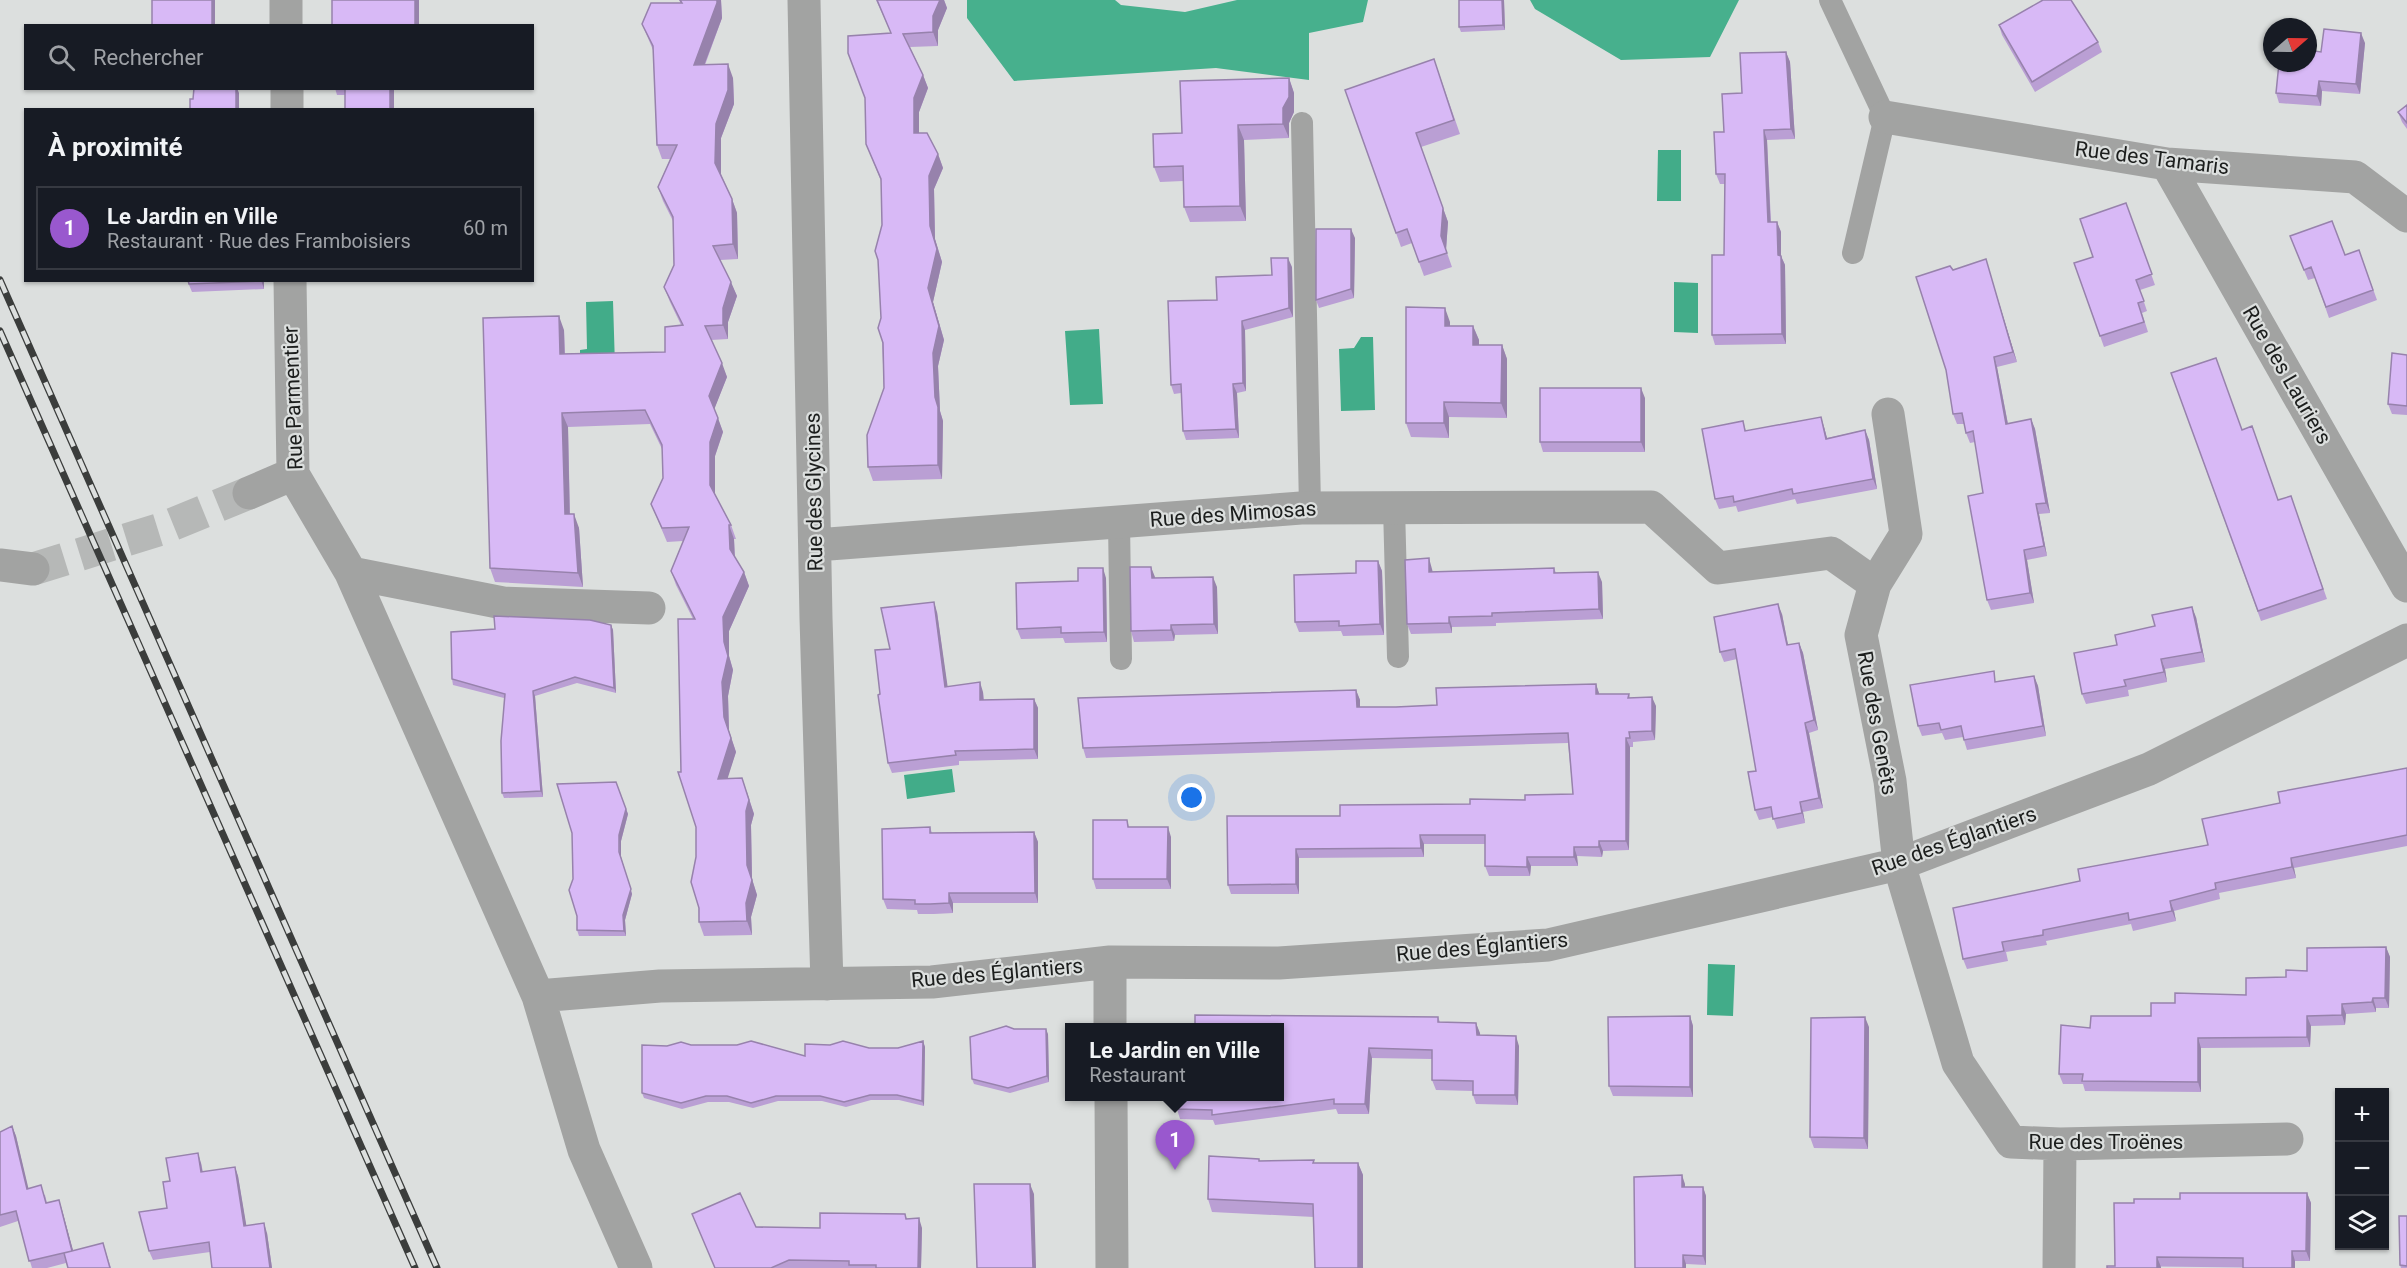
<!DOCTYPE html>
<html lang="fr">
<meta charset="utf-8">
<style>
body{margin:0;font-family:Roboto,sans-serif;background:#20242c;color:#f1f3f6}
.controls{position:absolute;right:18px;bottom:18px;display:grid;overflow:hidden;border-radius:0px;box-shadow:0 2px 4px #0004}
.controls button{width:54px;height:54px;display:grid;place-items:center;padding:0;border:0;border-bottom:2px solid #363941;background:#171b24;color:#f1f3f6;font:30px sans-serif}
.compass{position:absolute;left:2263px;top:18px;width:54px;height:54px;border-radius:50%;background:#171b24;box-shadow:0 2px 4px #0004;rotate:70deg}
.you{position:absolute;left:1192px;top:798px;width:21px;height:21px;margin:-15px;border:4px solid #fff;border-radius:50%;background:#1a73e8;box-shadow:0 0 0 9px #1a73e833}
.badge{display:grid;place-items:center;width:39px;height:39px;border-radius:50%;background:#9958ce;color:#fff;font-size:20px;font-weight:700}
.pin{position:absolute;translate:-50% -50px;filter:drop-shadow(0 2px 3px #0008)}
.pin::after{content:'';position:absolute;top:32px;width:21px;height:18px;background:inherit;clip-path:polygon(0 0,100% 0,50% 100%)}
.popup{position:absolute;left:1065px;top:1023px;width:219px;height:78px;box-sizing:border-box;display:grid;place-content:center;border-radius:0px;background:#171b24;filter:drop-shadow(0 2px 4px #0005);font-size:20px;white-space:nowrap;color:#9ea1a6}
.popup b{font-size:22px;color:#f1f3f6}
.popup::after{content:'';position:absolute;left:50%;top:100%;margin-left:-12px;border:12px solid transparent;border-top-color:#171b24}
.list{margin:0;padding:0;list-style:none}
h2{display:flex;justify-content:space-between;align-items:center;height:78px;margin:0;padding:0 24px;font-size:26px}
h2 small{font-size:20px;font-weight:400;color:#9ea1a6}
.list li{display:grid;grid-template-columns:39px 1fr auto;gap:18px;align-items:center;box-sizing:border-box;height:84px;margin:0 12px 12px;padding:0 12px;border:2px solid #363941;border-radius:0px}
.list b{display:block;font-size:22px;white-space:nowrap}
.list p{margin:0;font-size:20px;white-space:nowrap;color:#9ea1a6}
.list em{font-size:20px;font-style:normal;color:#9ea1a6}
.icon{flex:none;width:33px;height:33px;fill:none;stroke:currentColor;stroke-width:2;stroke-linecap:round;stroke-linejoin:round}
.map{position:relative;flex:none;width:2407px;height:1268px;overflow:hidden}
.search{position:absolute;background:#171b24;box-shadow:0 2px 4px #0004;left:24px;top:24px;width:510px;height:66px;display:flex;align-items:center;gap:15px;box-sizing:border-box;padding:0 21px;border-radius:0px;color:#9ea1a6;font-size:22px}
.panel{position:absolute;background:#171b24;box-shadow:0 2px 4px #0004;left:24px;top:108px;width:510px;height:174px;border-radius:0px}
.map>svg:first-child{display:block}
.forest{fill:#47b08d}
.water{fill:#42ac89}
.lines{fill:none;stroke-linecap:round;stroke-linejoin:round}
.street-tunnel{stroke:#b6b8b7;stroke-width:33;stroke-dasharray:33 16;stroke-linecap:butt}
.lane{stroke:#a2a3a2;stroke-width:22}
.street{stroke:#a2a3a2;stroke-width:33}
.rail-casing{stroke:#3b3d3c;stroke-width:7}
.rail{stroke:#dcdfde;stroke-width:4.5;stroke-dasharray:14;stroke-linecap:butt}
.wall{fill:#ba9fd4}
.shaded-wall{fill:#9782ac}
.building{fill:#d8b9f6;stroke:#9782ac;stroke-width:1.5}
.labels{text-anchor:middle;dominant-baseline:central;stroke-width:4.5;stroke-linejoin:round;paint-order:stroke}
.street-label{font-size:21px;fill:#1c1e1d;stroke:#dcdfde}
</style>
<div class="map">
<svg width="2407" height="1268" viewBox="0 0 2407 1268">
<rect width="100%" height="100%" fill="#dcdfde"/>
<!-- forest -->
<path class="forest" d="M 967,0 L 1115,0 L 1121,5 L 1185,12 L 1237,0 L 1368,0 L 1363,22 L 1309,33 L 1309,80 L 1216,68 L 1014,81 L 967,18 Z
M 1530,0 L 1739,0 L 1710,57 L 1621,60 L 1535,9 Z"/>
<!-- water -->
<path class="water" d="M 1658,150 L 1681,150 L 1681,201 L 1657,201 Z
M 1674,282 L 1698,283 L 1698,333 L 1674,332 Z
M 613,301 L 615,366 L 580,366 L 580,350 L 587,349 L 586,302 Z
M 1099,329 L 1103,404 L 1070,405 L 1065,331 Z
M 1361,337 L 1373,337 L 1375,410 L 1341,411 L 1339,349 L 1354,348 Z
M 952,769 L 955,792 L 907,799 L 904,775 Z
M 1708,964 L 1735,965 L 1733,1016 L 1707,1015 Z"/>
<g class="lines">
<!-- street-tunnel -->
<path class="street-tunnel" d="M 33,569 L 161,529 L 249,493"/>
<!-- lane -->
<path class="lane" d="M 1830,0 L 1885,117 L 1853,253
M 1302,123 L 1310,507
M 1394,507 L 1398,657
M 1119,522 L 1121,659"/>
<!-- street -->
<path class="street" d="M 286,0 L 286,26
M 804,0 L 816,618 L 827,984
M 287,88 L 287,110
M 1885,117 L 2167,164 L 2355,177 L 2407,216
M 2167,164 L 2407,586
M 290,280 L 293,474 L 351,573 L 538,996 L 584,1150 L 636,1268
M 1888,414 L 1906,534 L 1875,584 L 1861,635 L 1890,781 L 1899,864 L 1958,1063 L 2011,1142 L 2060,1144 L 2287,1139
M 249,493 L 293,474
M 816,545 L 1301,508 L 1651,507 L 1718,568 L 1831,553 L 1875,584
M 0,565 L 33,569
M 351,573 L 503,603 L 649,608
M 1110,962 L 1110,1028
M 538,996 L 660,986 L 932,982 L 1110,962 L 1279,963 L 1548,945 L 1899,864 L 2149,769 L 2407,640
M 1111,1096 L 1112,1268
M 2059,1268 L 2060,1144"/>
<defs>
<path id="rail" d="M 0,280 L 437,1268
M 0,331 L 415,1268"/>
</defs>
<!-- rail casing -->
<use href="#rail" class="rail-casing"/>
<!-- rail -->
<use href="#rail" class="rail"/>
</g>
<!-- wall -->
<path class="wall" d="M 679,0 L 721,0 L 722,18 L 705,65 L 733,78 L 734,104 L 721,138 L 721,174 L 732,199 L 737,213 L 738,259 L 720,260 L 737,296 L 728,322 L 728,339 L 711,340 L 727,377 L 714,409 L 723,432 L 715,456 L 715,495 L 731,525 L 736,539 L 734,539 L 735,558 L 744,572 L 749,586 L 729,631 L 729,656 L 733,670 L 728,696 L 729,731 L 736,752 L 727,778 L 747,792 L 754,814 L 751,825 L 752,879 L 757,895 L 751,917 L 752,935 L 704,936 L 699,922 L 696,827 L 681,772 L 693,619 L 676,585 L 671,571 L 683,541 L 667,542 L 651,504 L 663,478 L 662,449 L 650,424 L 568,427 L 570,514 L 579,528 L 583,587 L 495,582 L 490,568 L 564,330 L 565,354 L 665,352 L 681,325 L 670,302 L 664,287 L 674,265 L 673,221 L 663,201 L 658,187 L 670,159 L 662,159 L 657,145 L 653,50 L 642,24 L 681,3 Z
M 876,0 L 944,0 L 947,8 L 938,30 L 938,46 L 910,47 L 923,75 L 928,88 L 919,112 L 919,133 L 938,154 L 943,168 L 934,189 L 935,239 L 942,262 L 933,302 L 944,340 L 938,366 L 940,411 L 943,421 L 942,479 L 873,481 L 868,467 L 884,388 L 881,318 L 882,225 L 881,181 L 866,144 L 891,33 Z
M 1459,0 L 1504,0 L 1505,30 L 1461,32 L 1459,27 Z
M 1999,25 L 2098,42 L 2102,52 L 2035,92 L 2002,35 Z
M 2365,43 L 2360,94 L 2322,91 L 2321,106 L 2279,103 L 2276,93 L 2321,52 Z
M 1786,52 L 1790,62 L 1795,139 L 1767,140 L 1771,222 L 1777,222 L 1781,232 L 1781,256 L 1785,265 L 1786,344 L 1715,345 L 1712,335 L 1724,255 L 1725,184 L 1720,184 L 1716,174 L 1742,93 Z
M 1434,59 L 1460,134 L 1421,147 L 1448,222 L 1446,250 L 1452,267 L 1424,276 L 1412,243 L 1401,247 L 1345,90 Z
M 1289,78 L 1294,93 L 1294,112 L 1289,123 L 1289,138 L 1244,140 L 1246,221 L 1190,222 L 1184,207 L 1183,181 L 1160,182 L 1154,167 Z
M 335,88 L 394,88 L 394,110 L 345,110 L 345,95 L 337,95 Z
M 2407,105 L 2407,129 L 2402,122 L 2398,112 Z
M 2126,203 L 2155,285 L 2140,290 L 2147,311 L 2142,313 L 2148,332 L 2104,347 L 2074,263 L 2093,257 Z
M 2290,236 L 2345,255 L 2359,250 L 2377,300 L 2329,318 L 2315,278 L 2308,280 Z
M 1355,238 L 1354,298 L 1319,308 L 1316,300 Z
M 1292,267 L 1293,317 L 1245,330 L 1246,391 L 1237,393 L 1239,438 L 1186,440 L 1183,431 L 1181,393 L 1174,394 L 1171,385 L 1217,300 L 1272,275 Z
M 1953,270 L 1989,270 L 2017,362 L 1997,367 L 2008,424 L 2031,419 L 2035,429 L 2050,513 L 2039,514 L 2047,556 L 2027,560 L 2034,603 L 1991,610 L 1987,600 L 1983,493 L 1975,442 L 1970,443 L 1966,433 L 1964,424 L 1957,424 L 1953,414 Z
M 187,280 L 264,280 L 264,289 L 192,292 Z
M 1450,322 L 1450,326 L 1473,326 L 1479,340 L 1479,345 L 1502,345 L 1507,359 L 1507,418 L 1449,417 L 1449,438 L 1411,437 L 1406,423 Z
M 2407,355 L 2407,415 L 2392,414 L 2388,404 Z
M 2171,373 L 2242,430 L 2278,500 L 2291,496 L 2327,599 L 2261,621 Z
M 1645,398 L 1645,452 L 1543,452 L 1540,442 Z
M 1743,421 L 1746,431 L 1824,427 L 1827,438 L 1865,430 L 1869,440 L 1877,489 L 1797,504 L 1795,499 L 1738,512 L 1736,506 L 1719,509 L 1715,499 Z
M 1378,561 L 1382,571 L 1384,635 L 1343,636 L 1341,631 L 1299,632 L 1295,622 L 1356,573 Z
M 1554,568 L 1556,573 L 1602,582 L 1603,619 L 1496,623 L 1496,626 L 1452,627 L 1452,633 L 1411,634 L 1407,624 L 1432,569 L 1433,572 Z
M 1155,577 L 1155,578 L 1217,587 L 1218,634 L 1175,635 L 1174,641 L 1134,642 L 1131,631 Z
M 1106,578 L 1107,642 L 1065,643 L 1063,638 L 1021,639 L 1017,629 L 1078,581 Z
M 937,612 L 947,686 L 983,692 L 984,700 L 1034,699 L 1038,708 L 1038,759 L 959,761 L 959,765 L 892,773 L 888,763 L 880,694 Z
M 1782,614 L 1788,645 L 1799,643 L 1803,653 L 1818,730 L 1809,733 L 1823,808 L 1803,812 L 1805,823 L 1777,829 L 1773,817 L 1759,820 L 1755,810 L 1756,771 L 1737,659 L 1724,662 L 1720,652 Z
M 2196,617 L 2205,662 L 2165,669 L 2167,682 L 2128,690 L 2129,696 L 2086,704 L 2082,694 L 2117,645 Z
M 611,625 L 613,630 L 616,693 L 577,683 L 535,696 L 543,797 L 504,798 L 502,793 L 504,698 L 453,685 L 452,679 Z
M 2034,676 L 2038,686 L 2046,736 L 1967,750 L 1963,737 L 1945,740 L 1942,733 L 1922,736 L 1918,726 L 1998,681 Z
M 1596,684 L 1599,694 L 1629,694 L 1630,698 L 1656,706 L 1655,740 L 1633,742 L 1633,747 L 1630,747 L 1629,850 L 1603,851 L 1602,857 L 1577,856 L 1578,866 L 1531,866 L 1530,876 L 1489,876 L 1485,866 L 1485,844 L 1424,844 L 1424,857 L 1299,858 L 1299,894 L 1231,894 L 1228,885 L 1340,816 L 1470,804 L 1525,800 L 1573,794 L 1568,743 L 1086,758 L 1083,748 L 1356,690 L 1360,700 L 1360,707 L 1396,707 L 1437,705 Z
M 2407,768 L 2407,846 L 2294,868 L 2296,878 L 2219,893 L 2220,899 L 2174,911 L 2176,921 L 2133,931 L 2131,924 L 2046,941 L 2047,945 L 2006,952 L 2008,961 L 1967,969 L 1963,959 L 2080,881 L 2208,845 L 2280,803 Z
M 616,782 L 628,814 L 621,841 L 621,857 L 632,894 L 625,920 L 626,936 L 579,936 L 577,930 L 577,916 Z
M 1127,820 L 1129,827 L 1171,837 L 1171,889 L 1096,889 L 1093,879 Z
M 930,827 L 932,833 L 1034,832 L 1038,842 L 1038,903 L 953,903 L 953,913 L 934,914 L 918,914 L 917,910 L 887,909 L 883,899 Z
M 2386,947 L 2390,957 L 2389,1008 L 2376,1008 L 2376,1012 L 2346,1014 L 2345,1025 L 2311,1026 L 2310,1047 L 2201,1048 L 2201,1092 L 2085,1091 L 2083,1084 L 2063,1084 L 2059,1074 L 2090,1028 L 2246,995 L 2286,977 Z
M 1690,1016 L 1693,1026 L 1693,1097 L 1613,1096 L 1609,1086 Z
M 1438,1017 L 1440,1022 L 1476,1023 L 1480,1035 L 1519,1046 L 1518,1105 L 1476,1104 L 1473,1095 L 1473,1091 L 1436,1090 L 1432,1080 L 1432,1059 L 1372,1058 L 1369,1114 L 1338,1114 L 1336,1109 L 1215,1125 L 1213,1120 L 1180,1119 L 1177,1109 L 1280,1028 Z
M 1869,1027 L 1868,1149 L 1814,1148 L 1810,1137 Z
M 1014,1029 L 1048,1034 L 1049,1082 L 1010,1093 L 974,1084 L 972,1079 Z
M 923,1041 L 925,1047 L 924,1106 L 899,1100 L 871,1100 L 846,1107 L 822,1101 L 778,1101 L 753,1108 L 729,1102 L 708,1102 L 682,1109 L 644,1098 L 642,1093 L 667,1046 L 691,1045 L 805,1056 L 869,1048 L 898,1048 Z
M 12,1126 L 16,1136 L 28,1189 L 45,1195 L 47,1203 L 59,1200 L 62,1210 L 73,1251 L 103,1243 L 111,1268 L 68,1268 L 66,1263 L 47,1268 L 32,1268 L 18,1221 L 0,1227 L 0,1132 Z
M 1260,1161 L 1315,1163 L 1358,1163 L 1363,1175 L 1363,1268 L 1315,1268 L 1314,1217 L 1212,1212 L 1208,1199 Z
M 201,1163 L 203,1172 L 235,1167 L 238,1176 L 246,1226 L 267,1233 L 272,1268 L 212,1268 L 210,1252 L 153,1260 L 149,1251 L 167,1208 L 170,1181 Z
M 1685,1184 L 1685,1187 L 1703,1187 L 1706,1196 L 1706,1265 L 1686,1264 L 1686,1268 L 1635,1268 Z
M 2307,1193 L 2311,1203 L 2310,1261 L 2295,1261 L 2295,1268 L 2115,1266 L 2180,1199 Z
M 692,1214 L 756,1227 L 820,1228 L 905,1214 L 907,1219 L 922,1228 L 921,1268 L 715,1268 Z
M 2407,1216 L 2407,1268 L 2401,1268 L 2400,1265 Z"/>
<!-- shaded-wall -->
<path class="shaded-wall" d="M 212,0 L 215,0 L 215,26 L 212,26 Z
M 415,0 L 419,0 L 419,26 L 415,26 Z
M 717,0 L 721,0 L 722,18 L 699,79 L 694,65 Z
M 940,0 L 944,0 L 947,8 L 938,30 L 938,46 L 933,32 L 933,16 Z
M 1502,0 L 1504,0 L 1505,30 L 1503,25 Z
M 2361,33 L 2365,43 L 2360,94 L 2356,84 Z
M 1786,52 L 1790,62 L 1795,139 L 1791,129 Z
M 728,64 L 733,78 L 734,104 L 721,138 L 721,177 L 715,163 L 716,124 Z
M 923,75 L 928,88 L 919,112 L 919,146 L 914,133 L 914,98 Z
M 1289,78 L 1294,93 L 1294,112 L 1289,123 L 1289,138 L 1283,124 L 1283,108 Z
M 2319,81 L 2322,91 L 2321,106 L 2317,96 Z
M 236,88 L 237,88 L 239,93 L 239,110 L 236,110 Z
M 390,88 L 394,88 L 394,110 L 390,110 Z
M 1238,125 L 1244,140 L 1246,221 L 1240,206 Z
M 1764,130 L 1767,140 L 1771,232 L 1768,222 Z
M 1416,133 L 1448,222 L 1446,250 L 1441,236 Z
M 938,154 L 943,168 L 934,189 L 935,239 L 942,262 L 933,302 L 944,340 L 938,366 L 940,411 L 943,421 L 942,479 L 938,465 L 935,397 L 928,288 L 929,176 Z
M 732,199 L 737,213 L 738,259 L 733,244 Z
M 1777,222 L 1781,232 L 1781,264 L 1781,256 L 1785,265 L 1786,344 L 1782,334 L 1778,255 Z
M 1351,229 L 1355,238 L 1354,298 L 1351,289 Z
M 1288,258 L 1292,267 L 1293,317 L 1289,308 Z
M 1986,259 L 1989,270 L 2017,362 L 2013,352 Z
M 261,280 L 264,280 L 264,289 Z
M 731,282 L 737,296 L 728,322 L 728,339 L 723,325 L 723,308 Z
M 1445,308 L 1450,322 L 1450,340 L 1445,326 Z
M 559,316 L 564,330 L 565,368 L 560,354 Z
M 1242,321 L 1245,330 L 1246,391 L 1243,383 Z
M 1473,326 L 1479,340 L 1479,359 L 1473,345 Z
M 1502,345 L 1507,359 L 1507,418 L 1501,403 Z
M 1994,357 L 1997,367 L 2010,435 L 2006,424 Z
M 722,363 L 727,377 L 714,410 L 709,396 Z
M 1233,384 L 1237,393 L 1239,438 L 1236,429 Z
M 1641,388 L 1645,398 L 1645,452 L 1641,442 Z
M 1444,402 L 1449,417 L 1449,438 L 1444,423 Z
M 562,413 L 568,427 L 570,529 L 565,514 Z
M 1821,417 L 1824,427 L 1830,449 L 1826,439 Z
M 718,418 L 723,432 L 715,456 L 715,499 L 710,485 L 710,442 Z
M 2031,419 L 2035,429 L 2050,513 L 2046,503 Z
M 1865,430 L 1869,440 L 1877,489 L 1873,479 Z
M 2036,504 L 2039,514 L 2047,556 L 2044,546 Z
M 574,514 L 579,528 L 583,587 L 578,573 Z
M 729,525 L 734,539 L 735,563 L 730,549 Z
M 2024,550 L 2027,560 L 2034,603 L 2030,593 Z
M 1429,558 L 1432,569 L 1433,582 L 1429,572 Z
M 1378,561 L 1382,571 L 1384,635 L 1380,624 Z
M 1151,567 L 1155,577 L 1155,589 L 1152,578 Z
M 1103,568 L 1106,578 L 1107,642 L 1104,632 Z
M 744,572 L 749,586 L 729,631 L 729,656 L 733,670 L 728,696 L 729,731 L 736,752 L 723,793 L 718,779 L 724,642 L 723,617 Z
M 1598,572 L 1602,582 L 1603,619 L 1599,609 Z
M 1213,577 L 1217,587 L 1218,634 L 1214,624 Z
M 934,602 L 937,612 L 949,696 L 945,687 Z
M 1778,604 L 1782,614 L 1790,655 L 1787,645 Z
M 2192,607 L 2196,617 L 2205,662 L 2202,652 Z
M 1449,617 L 1452,627 L 1452,633 L 1449,623 Z
M 611,625 L 613,630 L 616,693 L 614,688 Z
M 1171,625 L 1175,635 L 1174,641 L 1171,630 Z
M 1799,643 L 1803,653 L 1818,730 L 1814,720 Z
M 2161,659 L 2165,669 L 2167,682 L 2164,672 Z
M 2034,676 L 2038,686 L 2046,736 L 2043,726 Z
M 980,682 L 983,692 L 984,710 L 980,700 Z
M 1596,684 L 1599,693 L 1600,703 L 1596,694 Z
M 1356,690 L 1360,700 L 1360,716 L 1357,707 Z
M 533,691 L 535,696 L 543,797 L 541,791 Z
M 1652,697 L 1656,706 L 1655,740 L 1652,731 Z
M 1034,699 L 1038,708 L 1038,759 L 1034,749 Z
M 1805,723 L 1809,733 L 1823,808 L 1819,798 Z
M 1626,738 L 1630,747 L 1629,850 L 1626,841 Z
M 742,778 L 754,814 L 751,825 L 752,879 L 757,895 L 751,917 L 752,935 L 747,921 L 746,903 L 747,865 Z
M 1800,802 L 1803,812 L 1805,823 L 1802,813 Z
M 626,809 L 628,814 L 621,841 L 621,857 L 632,894 L 625,920 L 626,936 L 624,931 L 619,835 Z
M 1168,827 L 1171,837 L 1171,889 L 1167,879 Z
M 1034,832 L 1038,842 L 1038,903 L 1035,893 Z
M 1420,835 L 1424,844 L 1424,857 L 1421,848 Z
M 1599,841 L 1603,851 L 1602,857 L 1599,847 Z
M 1574,847 L 1577,856 L 1578,866 L 1574,857 Z
M 1296,849 L 1299,858 L 1299,894 L 1296,884 Z
M 1527,857 L 1531,866 L 1530,876 L 1527,867 Z
M 2291,858 L 2294,868 L 2296,878 L 2292,867 Z
M 949,893 L 953,903 L 953,913 L 949,903 Z
M 2170,901 L 2174,911 L 2176,921 L 2172,911 Z
M 2386,947 L 2390,957 L 2389,1008 L 2385,998 Z
M 2373,998 L 2376,1008 L 2376,1012 L 2372,1002 Z
M 2342,1004 L 2346,1014 L 2345,1025 L 2342,1015 Z
M 1690,1016 L 1693,1026 L 1693,1097 L 1690,1087 Z
M 2307,1016 L 2311,1026 L 2310,1047 L 2307,1037 Z
M 1865,1017 L 1869,1027 L 1868,1149 L 1864,1138 Z
M 1476,1023 L 1480,1033 L 1481,1044 L 1477,1035 Z
M 1046,1029 L 1048,1034 L 1049,1082 L 1047,1076 Z
M 1516,1036 L 1519,1046 L 1518,1105 L 1515,1095 Z
M 2198,1038 L 2201,1048 L 2201,1092 L 2198,1082 Z
M 923,1041 L 925,1047 L 924,1106 L 922,1101 Z
M 1369,1048 L 1372,1058 L 1369,1114 L 1365,1104 Z
M 12,1126 L 16,1136 L 31,1199 L 27,1189 Z
M 198,1153 L 201,1163 L 204,1182 L 201,1172 Z
M 1358,1163 L 1363,1175 L 1363,1268 L 1358,1268 Z
M 235,1167 L 238,1176 L 248,1235 L 244,1226 Z
M 1682,1175 L 1685,1184 L 1685,1196 L 1682,1187 Z
M 1030,1184 L 1034,1194 L 1036,1268 L 1033,1268 Z
M 1703,1187 L 1706,1196 L 1706,1265 L 1703,1256 Z
M 2307,1193 L 2311,1203 L 2310,1261 L 2306,1251 Z
M 59,1200 L 62,1210 L 76,1261 L 72,1251 Z
M 919,1218 L 922,1228 L 921,1268 L 918,1268 Z
M 264,1223 L 267,1233 L 272,1268 L 270,1268 Z
M 2292,1251 L 2295,1261 L 2295,1268 L 2292,1268 Z
M 1683,1255 L 1686,1264 L 1686,1268 L 1683,1268 Z
M 2157,1257 L 2161,1267 L 2161,1268 L 2157,1268 Z"/>
<!-- building -->
<path class="building" d="M 152,0 L 212,0 L 212,26 L 152,26 Z
M 332,0 L 415,0 L 415,26 L 332,26 Z
M 680,0 L 717,0 L 717,3 L 694,65 L 728,64 L 728,90 L 716,124 L 715,163 L 732,199 L 733,244 L 713,246 L 731,282 L 723,308 L 723,325 L 705,326 L 722,363 L 709,396 L 718,418 L 710,442 L 710,485 L 731,525 L 729,525 L 730,549 L 744,572 L 723,617 L 724,642 L 728,656 L 722,682 L 724,717 L 731,738 L 718,779 L 742,778 L 749,800 L 746,811 L 747,865 L 752,880 L 746,903 L 747,921 L 699,922 L 699,908 L 691,882 L 696,857 L 696,827 L 678,772 L 681,772 L 678,619 L 695,619 L 671,571 L 689,527 L 662,528 L 651,504 L 663,478 L 662,445 L 645,410 L 562,413 L 565,514 L 574,514 L 578,573 L 490,568 L 483,318 L 559,316 L 560,354 L 665,352 L 665,327 L 683,325 L 664,287 L 674,265 L 673,217 L 658,187 L 677,145 L 657,145 L 653,46 L 642,24 L 651,3 L 682,3 Z
M 877,0 L 940,0 L 933,16 L 933,32 L 903,34 L 923,75 L 914,98 L 914,133 L 927,133 L 938,154 L 929,176 L 930,226 L 937,249 L 928,288 L 939,326 L 933,353 L 935,397 L 938,407 L 938,465 L 868,467 L 867,435 L 884,388 L 883,343 L 878,328 L 881,318 L 878,260 L 875,251 L 882,225 L 881,179 L 866,144 L 865,98 L 848,53 L 848,36 L 891,33 Z
M 1459,0 L 1502,0 L 1503,25 L 1459,27 Z
M 2043,0 L 2071,0 L 2098,42 L 2032,82 L 1999,25 Z
M 2324,29 L 2361,33 L 2356,84 L 2319,81 L 2317,96 L 2276,93 L 2279,63 L 2308,63 L 2308,50 L 2321,52 Z
M 1786,52 L 1791,129 L 1764,130 L 1768,222 L 1777,222 L 1778,255 L 1781,256 L 1782,334 L 1712,335 L 1712,255 L 1724,255 L 1725,174 L 1716,174 L 1714,132 L 1724,132 L 1722,94 L 1742,93 L 1740,53 Z
M 1434,59 L 1454,120 L 1416,133 L 1443,208 L 1441,236 L 1447,253 L 1419,262 L 1407,229 L 1396,233 L 1345,90 Z
M 1289,78 L 1289,97 L 1283,108 L 1283,124 L 1238,125 L 1240,206 L 1184,207 L 1183,166 L 1154,167 L 1153,134 L 1182,133 L 1180,81 Z
M 194,88 L 236,88 L 236,110 L 190,110 L 190,99 L 193,99 Z
M 345,88 L 390,88 L 390,110 L 345,110 Z
M 2407,105 L 2407,123 L 2398,112 Z
M 2126,203 L 2152,274 L 2136,280 L 2144,301 L 2138,303 L 2144,322 L 2100,336 L 2074,263 L 2093,257 L 2080,219 Z
M 2332,221 L 2345,255 L 2359,250 L 2373,290 L 2326,307 L 2311,267 L 2304,270 L 2290,236 Z
M 1316,229 L 1351,229 L 1351,289 L 1316,300 Z
M 1271,258 L 1288,258 L 1289,308 L 1242,321 L 1243,383 L 1233,384 L 1236,429 L 1183,431 L 1181,384 L 1171,385 L 1168,301 L 1217,300 L 1216,277 L 1272,275 Z
M 1986,259 L 2013,352 L 1994,357 L 2006,424 L 2031,419 L 2046,503 L 2036,504 L 2044,546 L 2024,550 L 2030,593 L 1987,600 L 1968,496 L 1983,493 L 1973,431 L 1966,433 L 1962,413 L 1953,414 L 1946,370 L 1916,277 L 1950,266 L 1953,270 Z
M 188,280 L 261,280 L 261,281 L 189,284 Z
M 1406,307 L 1445,308 L 1445,326 L 1473,326 L 1473,345 L 1502,345 L 1501,403 L 1444,402 L 1444,423 L 1406,423 Z
M 2392,353 L 2407,355 L 2407,406 L 2388,404 Z
M 2216,358 L 2242,430 L 2252,426 L 2278,500 L 2291,496 L 2323,589 L 2258,611 L 2171,373 Z
M 1540,388 L 1641,388 L 1641,442 L 1540,442 Z
M 1821,417 L 1826,439 L 1865,430 L 1873,479 L 1793,494 L 1792,489 L 1734,502 L 1733,496 L 1715,499 L 1702,429 L 1743,421 L 1745,431 Z
M 1429,558 L 1429,572 L 1554,568 L 1554,573 L 1598,572 L 1599,609 L 1492,613 L 1492,616 L 1449,617 L 1449,623 L 1407,624 L 1405,560 Z
M 1356,561 L 1378,561 L 1380,624 L 1339,626 L 1339,621 L 1295,622 L 1294,575 L 1356,573 Z
M 1130,567 L 1151,567 L 1152,578 L 1213,577 L 1214,624 L 1171,625 L 1171,630 L 1131,631 Z
M 1078,568 L 1103,568 L 1104,632 L 1061,633 L 1061,627 L 1017,629 L 1016,583 L 1078,581 Z
M 934,602 L 945,687 L 980,682 L 980,700 L 1034,699 L 1034,749 L 955,751 L 956,755 L 888,763 L 878,695 L 880,694 L 875,650 L 890,649 L 881,608 Z
M 1778,604 L 1787,645 L 1799,643 L 1814,720 L 1805,723 L 1819,798 L 1800,802 L 1802,813 L 1773,819 L 1771,807 L 1755,810 L 1748,772 L 1756,771 L 1735,649 L 1720,652 L 1714,617 Z
M 2192,607 L 2202,652 L 2161,659 L 2164,672 L 2124,680 L 2126,686 L 2082,694 L 2074,653 L 2117,645 L 2115,635 L 2155,626 L 2152,615 Z
M 494,616 L 590,620 L 611,625 L 614,688 L 575,677 L 533,691 L 541,791 L 502,793 L 501,741 L 505,694 L 452,679 L 451,632 L 495,629 Z
M 1994,671 L 1995,682 L 2034,676 L 2043,726 L 1964,740 L 1961,726 L 1941,730 L 1939,723 L 1918,726 L 1910,685 Z
M 1596,684 L 1596,694 L 1629,694 L 1628,698 L 1652,697 L 1652,731 L 1629,732 L 1630,738 L 1626,738 L 1626,841 L 1599,841 L 1599,847 L 1574,847 L 1574,857 L 1527,857 L 1527,867 L 1485,866 L 1485,835 L 1420,835 L 1421,848 L 1296,849 L 1296,884 L 1228,885 L 1227,816 L 1340,816 L 1340,805 L 1470,804 L 1470,799 L 1525,800 L 1525,795 L 1573,794 L 1568,733 L 1083,748 L 1078,698 L 1356,690 L 1357,707 L 1396,707 L 1437,705 L 1436,688 Z
M 2407,768 L 2407,835 L 2291,858 L 2292,867 L 2215,883 L 2216,889 L 2170,901 L 2172,911 L 2129,920 L 2128,913 L 2043,930 L 2043,935 L 2002,942 L 2004,951 L 1963,959 L 1953,908 L 2080,881 L 2078,869 L 2208,845 L 2202,819 L 2280,803 L 2278,792 Z
M 616,782 L 626,809 L 619,835 L 619,852 L 631,889 L 623,915 L 624,931 L 577,930 L 577,916 L 569,890 L 573,879 L 572,833 L 557,784 Z
M 1093,820 L 1127,820 L 1128,827 L 1168,827 L 1167,879 L 1093,879 Z
M 930,827 L 930,833 L 1034,832 L 1035,893 L 949,893 L 949,903 L 930,904 L 915,904 L 915,900 L 883,899 L 882,829 Z
M 2386,947 L 2385,998 L 2373,998 L 2372,1002 L 2342,1004 L 2342,1015 L 2307,1016 L 2307,1037 L 2198,1038 L 2198,1082 L 2082,1081 L 2083,1074 L 2059,1074 L 2061,1025 L 2090,1028 L 2091,1016 L 2151,1016 L 2151,1003 L 2175,1003 L 2175,993 L 2246,995 L 2246,978 L 2286,977 L 2286,970 L 2307,971 L 2307,948 Z
M 1195,1015 L 1438,1017 L 1438,1022 L 1476,1023 L 1477,1035 L 1516,1036 L 1515,1095 L 1473,1095 L 1473,1081 L 1432,1080 L 1432,1050 L 1369,1048 L 1365,1104 L 1334,1104 L 1334,1099 L 1212,1115 L 1212,1110 L 1177,1109 L 1177,1096 L 1280,1096 L 1280,1028 L 1195,1028 Z
M 1690,1016 L 1690,1087 L 1609,1086 L 1608,1017 Z
M 1865,1017 L 1864,1138 L 1810,1137 L 1811,1018 Z
M 1006,1026 L 1014,1029 L 1046,1029 L 1047,1076 L 1008,1088 L 972,1079 L 970,1037 Z
M 751,1041 L 805,1056 L 805,1044 L 830,1045 L 843,1041 L 869,1048 L 898,1048 L 923,1041 L 922,1101 L 897,1095 L 870,1095 L 844,1102 L 820,1096 L 776,1096 L 751,1103 L 727,1096 L 706,1096 L 681,1103 L 642,1093 L 642,1045 L 667,1046 L 681,1042 L 691,1045 L 737,1045 Z
M 12,1126 L 27,1189 L 41,1185 L 46,1203 L 59,1200 L 72,1251 L 29,1261 L 16,1211 L 0,1215 L 0,1132 Z
M 198,1153 L 201,1172 L 235,1167 L 244,1226 L 264,1223 L 270,1268 L 212,1268 L 209,1242 L 149,1251 L 139,1212 L 167,1208 L 163,1182 L 170,1181 L 166,1158 Z
M 1209,1156 L 1259,1159 L 1259,1161 L 1314,1160 L 1313,1163 L 1358,1163 L 1358,1268 L 1315,1268 L 1313,1204 L 1208,1199 Z
M 1682,1175 L 1682,1187 L 1703,1187 L 1703,1256 L 1683,1255 L 1683,1268 L 1635,1268 L 1634,1177 Z
M 974,1184 L 1030,1184 L 1033,1268 L 977,1268 Z
M 740,1193 L 756,1227 L 820,1228 L 820,1213 L 905,1214 L 906,1219 L 919,1218 L 918,1268 L 876,1268 L 876,1265 L 849,1265 L 849,1261 L 789,1260 L 771,1268 L 715,1268 L 692,1214 Z
M 2180,1193 L 2307,1193 L 2306,1251 L 2292,1251 L 2292,1268 L 2243,1268 L 2243,1258 L 2157,1257 L 2157,1268 L 2107,1268 L 2107,1266 L 2115,1266 L 2114,1203 L 2134,1203 L 2134,1199 L 2180,1199 Z
M 2399,1216 L 2407,1216 L 2407,1266 L 2400,1265 Z
M 103,1243 L 110,1268 L 68,1268 L 64,1253 Z"/>
<g class="labels">
<!-- street labels -->
<g class="street-label">
<text transform="translate(2152 158) rotate(7)">Rue des Tamaris</text>
<text transform="translate(2287 375) rotate(60)">Rue des Lauriers</text>
<text transform="translate(293 398) rotate(-92)">Rue Parmentier</text>
<text transform="translate(814 492) rotate(-91)">Rue des Glycines</text>
<text transform="translate(1233 514) rotate(-4)">Rue des Mimosas</text>
<text transform="translate(1877 723) rotate(80)">Rue des Genêts</text>
<text transform="translate(1954 841) rotate(-19)">Rue des Églantiers</text>
<text transform="translate(1482 947) rotate(-5)">Rue des Églantiers</text>
<text transform="translate(997 973) rotate(-5)">Rue des Églantiers</text>
<text x="2106" y="1142">Rue des Troënes</text>
</g>
</g>
</svg>
<div class="controls">
<button>+</button>
<button>−</button>
<button><svg class="icon" aria-label="layers" viewBox="0 0 24 24"><path d="M12 4l9 5-9 5-9-5zM3 14l9 5 9-5"/></svg></button>
</div>
<svg class="compass" viewBox="-18 -18 36 36"><path d="M0-13l5 13h-10z" fill="#e53935"/><path d="M0 13l5-13h-10z" fill="#9ea1a6"/></svg>
<div class="you"></div>
<div class="pin badge" style="left:1175px;top:1170px">1</div>
<div class="popup"><b>Le Jardin en Ville</b>Restaurant</div>
<div class="search"><svg class="icon" aria-label="search" viewBox="0 0 24 24"><circle cx="10" cy="10" r="6"/><path d="M15 15l6 6"/></svg>Rechercher</div>
<section class="panel">
<h2>À proximité<small></small></h2>
<ul class="list">
<li><span class="badge">1</span><div><b>Le Jardin en Ville</b><p>Restaurant · Rue des Framboisiers</p></div><em>60 m</em></li>
</ul>
</section>
</div>
